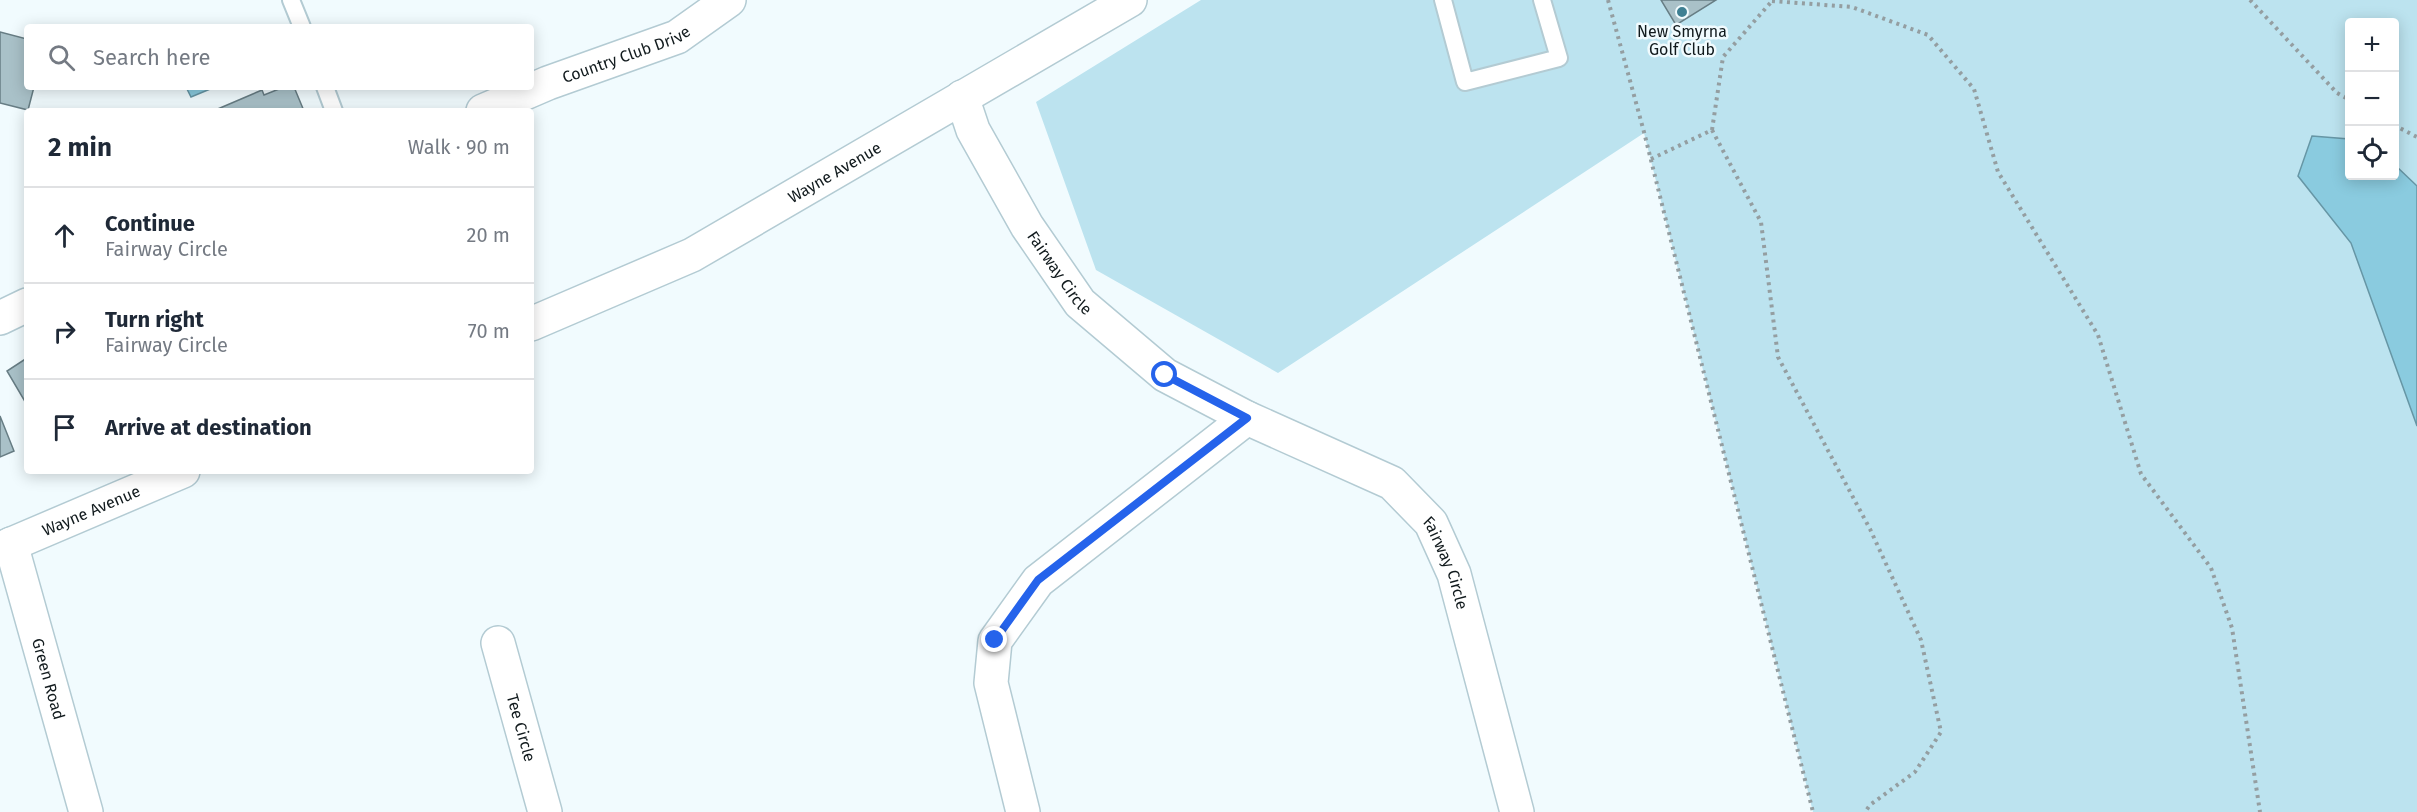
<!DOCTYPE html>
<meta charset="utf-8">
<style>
body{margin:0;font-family:"Fira Sans",sans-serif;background:#f2f2f3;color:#1f2937}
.controls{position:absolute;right:18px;top:18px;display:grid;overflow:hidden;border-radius:6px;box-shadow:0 3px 15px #0003}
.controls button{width:54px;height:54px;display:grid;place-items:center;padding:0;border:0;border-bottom:2px solid #e0e1e3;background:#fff;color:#1f2937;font:30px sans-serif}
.stop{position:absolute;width:18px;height:18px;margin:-14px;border:4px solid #2563eb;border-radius:50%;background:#fff}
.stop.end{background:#2563eb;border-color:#fff;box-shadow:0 2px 6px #0008}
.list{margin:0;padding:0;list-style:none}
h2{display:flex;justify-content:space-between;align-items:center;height:78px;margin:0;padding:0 24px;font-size:26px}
h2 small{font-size:20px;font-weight:400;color:#747a83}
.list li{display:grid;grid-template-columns:39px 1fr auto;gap:18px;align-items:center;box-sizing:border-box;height:96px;padding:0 24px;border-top:2px solid #e0e1e3}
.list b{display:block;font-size:22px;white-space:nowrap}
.list p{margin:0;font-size:20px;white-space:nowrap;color:#747a83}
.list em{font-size:20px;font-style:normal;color:#747a83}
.icon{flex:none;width:33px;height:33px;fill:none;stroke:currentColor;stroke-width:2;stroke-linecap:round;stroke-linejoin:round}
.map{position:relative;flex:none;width:2417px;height:812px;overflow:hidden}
.search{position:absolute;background:#fff;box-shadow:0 3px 15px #0003;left:24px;top:24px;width:510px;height:66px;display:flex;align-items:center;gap:15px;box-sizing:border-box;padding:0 21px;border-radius:6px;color:#747a83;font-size:22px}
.panel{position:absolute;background:#fff;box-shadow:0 3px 15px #0003;left:24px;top:108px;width:510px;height:366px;border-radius:6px}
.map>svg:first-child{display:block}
.green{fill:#bce3ef;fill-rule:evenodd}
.water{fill:#8acbdf;stroke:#6696a5;stroke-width:1.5}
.building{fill:#a9c1c8;stroke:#677d84;stroke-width:1.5}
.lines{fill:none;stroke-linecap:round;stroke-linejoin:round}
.lane-casing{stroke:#b3cbd3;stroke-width:20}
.street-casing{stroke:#b3cbd3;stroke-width:36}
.secondary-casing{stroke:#b3cbd3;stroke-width:36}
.path{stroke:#949ea1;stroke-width:4;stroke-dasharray:3 4.5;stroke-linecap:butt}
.lane{stroke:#fff;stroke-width:16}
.street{stroke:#fff;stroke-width:33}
.secondary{stroke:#fff;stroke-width:33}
.route{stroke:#2563eb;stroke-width:8}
.poi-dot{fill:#3e7f92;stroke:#f1fbfe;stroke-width:2}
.labels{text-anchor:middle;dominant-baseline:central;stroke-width:5;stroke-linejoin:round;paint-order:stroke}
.poi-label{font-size:16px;fill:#111a1d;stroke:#f1fbfe}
.street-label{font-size:16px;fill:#111a1d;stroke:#f1fbfe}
</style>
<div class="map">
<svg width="2417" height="812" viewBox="0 0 2417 812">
<rect width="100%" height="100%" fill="#f1fbfe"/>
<!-- green -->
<path class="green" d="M 1201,0 L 2417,0 L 2417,812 L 1813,812 L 1644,133 L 1278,373 L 1096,270 L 1036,102 ZM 2350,22 L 2394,22 L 2394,176 L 2350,176 Z"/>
<!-- water -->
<path class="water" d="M 186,87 L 215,87 L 191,97 Z
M 2312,136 L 2349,139 L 2350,176 L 2394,176 L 2395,165 L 2417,186 L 2417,426 L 2351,243 L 2298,176 Z"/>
<!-- building -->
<path class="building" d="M 1661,0 L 1716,0 L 1676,25 Z
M 0,32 L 27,39 L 27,87 L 34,87 L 28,110 L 0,103 Z
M 284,87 L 294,87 L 304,111 L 213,111 L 262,90 L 264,95 Z
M 27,358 L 27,405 L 7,371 Z
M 0,416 L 14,451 L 0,457 Z"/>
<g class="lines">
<defs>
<path id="lane" d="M 291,0 L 302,27
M 1443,0 L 1465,82 L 1559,58 L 1542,0
M 325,87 L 334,111"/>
<g id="street">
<path id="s1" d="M 962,97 L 973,130 L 1027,226 L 1080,303 L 1165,375 L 1247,418 L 1392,483 L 1431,523 L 1454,574 L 1517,812"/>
<path id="s2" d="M 483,111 L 548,83 L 677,37 L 729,0"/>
<path d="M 0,318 L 27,305"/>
<path id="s3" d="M 11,544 L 86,812"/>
<path id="s4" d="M 498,643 L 545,812"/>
<path d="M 1023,812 L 991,683 L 995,641 L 1038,581 L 1247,418"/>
</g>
<g id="secondary">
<path id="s5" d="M 531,324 L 692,255 L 1130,0"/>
<path id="s6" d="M 0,549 L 183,471"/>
</g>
</defs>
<!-- lane casing -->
<use href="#lane" class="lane-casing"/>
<!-- street casing -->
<use href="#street" class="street-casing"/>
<!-- secondary casing -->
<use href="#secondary" class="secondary-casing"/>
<!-- path -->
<path class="path" d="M 1608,0 L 1644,132 L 1813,812
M 2250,0 L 2337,93 L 2350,100
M 1772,1 L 1852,7 L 1928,35 L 1974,89 L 1998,172 L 2098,335 L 2141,474 L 2211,568 L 2232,628 L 2260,812
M 2394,125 L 2417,137
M 1712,130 L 1761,222 L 1778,357 L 1870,529 L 1921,640 L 1941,732 L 1915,772 L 1870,805 L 1865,812
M 1651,159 L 1712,130 L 1723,57 L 1772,1"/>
<!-- lane -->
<use href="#lane" class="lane"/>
<!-- street -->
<use href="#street" class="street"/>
<!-- secondary -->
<use href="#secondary" class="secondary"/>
</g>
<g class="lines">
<!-- route -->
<path class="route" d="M 995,640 L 1038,580 L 1247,418 L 1165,375"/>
</g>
<!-- markers -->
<circle class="poi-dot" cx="1682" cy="12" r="6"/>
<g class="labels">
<!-- poi labels -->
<g class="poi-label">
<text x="1682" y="31">New Smyrna<tspan x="1682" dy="18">Golf Club</tspan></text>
</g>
<!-- street labels -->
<g class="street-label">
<text stroke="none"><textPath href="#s2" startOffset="154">Country Club Drive</textPath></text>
<text stroke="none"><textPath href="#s5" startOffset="340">Wayne Avenue</textPath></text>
<text stroke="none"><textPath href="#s1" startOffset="202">Fairway Circle</textPath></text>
<text stroke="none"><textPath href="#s6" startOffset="99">Wayne Avenue</textPath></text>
<text stroke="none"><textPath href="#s1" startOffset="700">Fairway Circle</textPath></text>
<text stroke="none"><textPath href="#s3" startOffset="140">Green Road</textPath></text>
<text stroke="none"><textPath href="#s4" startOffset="88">Tee Circle</textPath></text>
</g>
</g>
</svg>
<div class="controls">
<button>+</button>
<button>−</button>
<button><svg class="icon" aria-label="locate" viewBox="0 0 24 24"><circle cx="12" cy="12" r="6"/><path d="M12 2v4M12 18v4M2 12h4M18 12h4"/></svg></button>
</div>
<div class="stop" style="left:1165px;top:375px"></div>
<div class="stop end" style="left:995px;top:640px"></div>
<div class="search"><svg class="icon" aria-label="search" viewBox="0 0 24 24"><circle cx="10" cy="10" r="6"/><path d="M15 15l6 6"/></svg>Search here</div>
<section class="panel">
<h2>2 min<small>Walk · 90 m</small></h2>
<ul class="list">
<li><svg class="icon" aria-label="ahead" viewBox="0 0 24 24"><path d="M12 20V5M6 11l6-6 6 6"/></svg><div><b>Continue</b><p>Fairway Circle</p></div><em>20 m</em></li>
<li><svg class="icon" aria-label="right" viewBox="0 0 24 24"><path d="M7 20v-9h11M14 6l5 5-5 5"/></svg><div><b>Turn right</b><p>Fairway Circle</p></div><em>70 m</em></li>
<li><svg class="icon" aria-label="arrive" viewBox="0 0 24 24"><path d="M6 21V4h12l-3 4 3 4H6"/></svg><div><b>Arrive at destination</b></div></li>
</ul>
</section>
</div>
